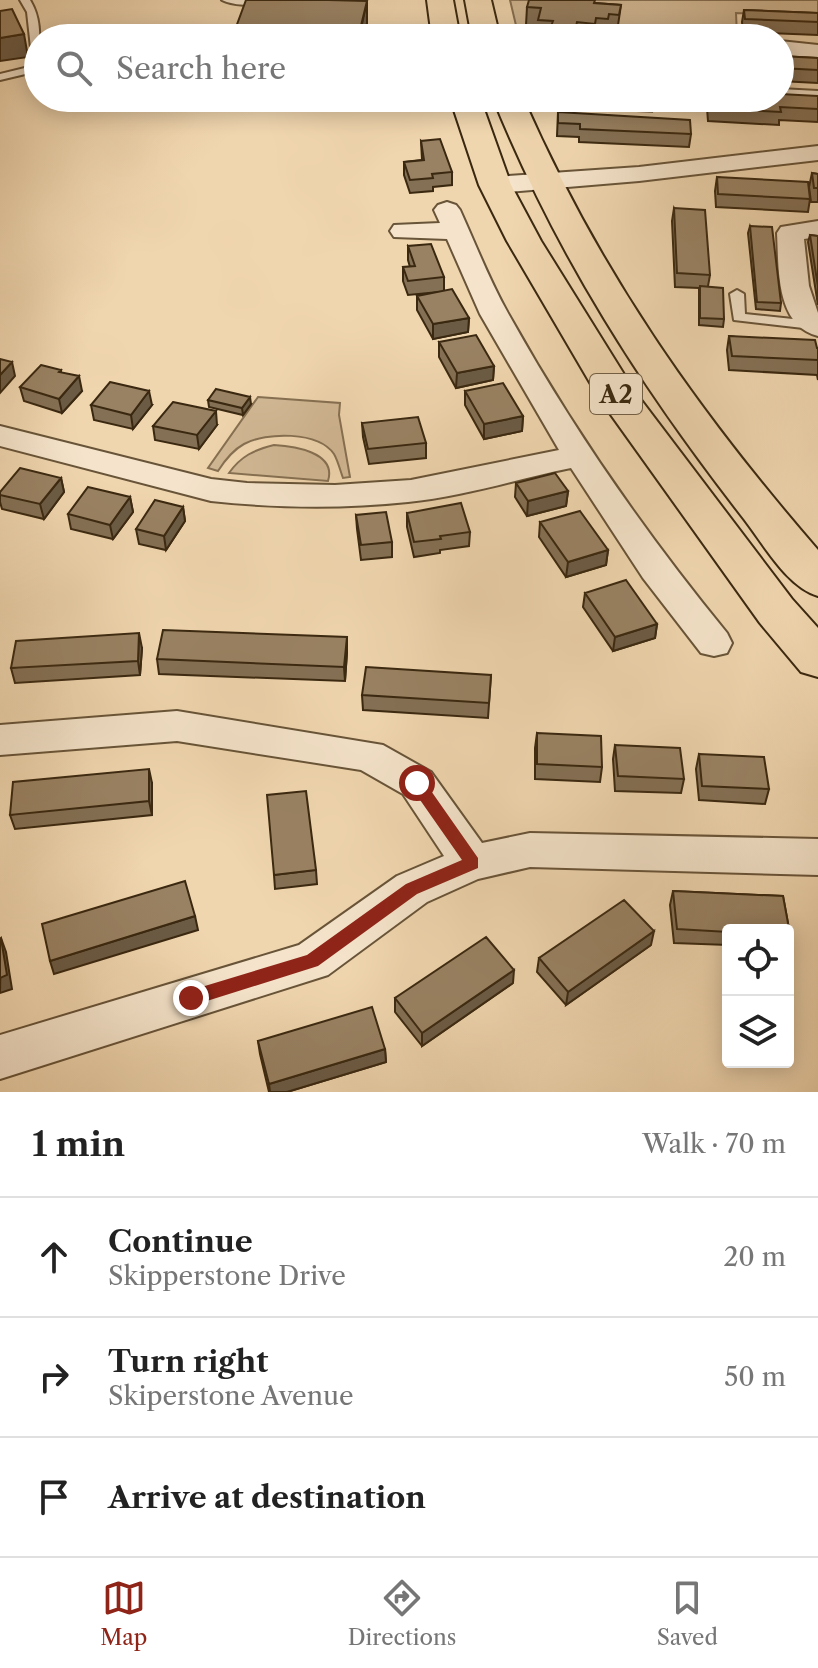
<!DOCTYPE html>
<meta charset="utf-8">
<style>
body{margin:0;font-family:"Libre Caslon Text",serif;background:#f2f2f2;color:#222}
.controls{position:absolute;right:24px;bottom:24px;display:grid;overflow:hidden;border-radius:8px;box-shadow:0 4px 20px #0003}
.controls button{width:72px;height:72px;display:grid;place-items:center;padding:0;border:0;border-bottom:2px solid #e0e0e0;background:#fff;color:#222;font:40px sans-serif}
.stop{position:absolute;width:24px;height:24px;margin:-18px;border:6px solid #8f2418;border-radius:50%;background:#fff}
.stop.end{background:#8f2418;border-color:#fff;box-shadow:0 2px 8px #0008}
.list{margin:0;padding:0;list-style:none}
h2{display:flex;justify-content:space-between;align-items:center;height:104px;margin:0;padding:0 32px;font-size:34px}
h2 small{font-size:26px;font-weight:400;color:#767676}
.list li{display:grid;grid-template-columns:52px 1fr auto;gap:24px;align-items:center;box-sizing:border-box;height:120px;padding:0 32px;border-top:2px solid #e0e0e0}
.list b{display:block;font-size:30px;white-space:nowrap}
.list p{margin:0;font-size:26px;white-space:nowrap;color:#767676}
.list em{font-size:26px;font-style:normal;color:#767676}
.icon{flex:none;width:44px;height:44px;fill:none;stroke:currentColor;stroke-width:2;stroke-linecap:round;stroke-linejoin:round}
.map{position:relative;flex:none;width:818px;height:1092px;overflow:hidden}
.search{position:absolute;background:#fff;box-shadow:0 4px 20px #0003;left:24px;right:24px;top:24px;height:88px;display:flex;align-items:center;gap:20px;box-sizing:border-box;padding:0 28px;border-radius:44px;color:#767676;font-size:30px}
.sheet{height:464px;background:#fff}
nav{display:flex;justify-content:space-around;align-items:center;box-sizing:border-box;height:112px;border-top:2px solid #e0e0e0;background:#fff;font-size:22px;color:#767676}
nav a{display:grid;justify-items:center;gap:4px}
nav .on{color:#8f2418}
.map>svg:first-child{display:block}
.green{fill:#d1b894;stroke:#867052;stroke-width:2}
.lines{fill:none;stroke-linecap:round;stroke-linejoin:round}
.lane-casing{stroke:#685438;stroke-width:4}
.street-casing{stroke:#685438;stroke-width:4}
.highway-casing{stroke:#3a2810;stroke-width:4}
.lane{fill:#f5e4cb;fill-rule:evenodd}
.street{fill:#f5e4cb;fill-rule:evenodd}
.highway{fill:#f0d6af;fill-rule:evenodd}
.wall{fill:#847055;stroke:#3a2810;stroke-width:2}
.shaded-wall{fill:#6b5b45;stroke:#3a2810;stroke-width:2}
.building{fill:#998263;stroke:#3a2810;stroke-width:2}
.route{fill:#8f2418}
.labels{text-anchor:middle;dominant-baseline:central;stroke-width:7;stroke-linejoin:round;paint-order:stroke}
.shield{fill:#f5e4cb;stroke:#726048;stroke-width:2}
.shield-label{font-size:24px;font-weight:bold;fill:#3a2810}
</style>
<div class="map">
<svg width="818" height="1092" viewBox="0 0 818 1092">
<rect width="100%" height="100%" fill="#f0d6af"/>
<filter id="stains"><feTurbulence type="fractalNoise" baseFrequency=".0025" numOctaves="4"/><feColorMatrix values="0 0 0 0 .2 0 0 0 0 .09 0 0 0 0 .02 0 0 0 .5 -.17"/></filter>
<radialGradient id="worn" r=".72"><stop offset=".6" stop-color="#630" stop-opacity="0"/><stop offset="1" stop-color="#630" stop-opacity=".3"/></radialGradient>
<!-- green -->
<path class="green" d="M 510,0 L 818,0 L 818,16 L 736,13 L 737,36 L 651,28 L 649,38 L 519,38 Z
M 534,98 L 650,98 L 652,112 L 535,105 Z
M 258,397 L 340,403 L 339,415 L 350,477 L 343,478 C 340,470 338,461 334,454 C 318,431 266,432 244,444 C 233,450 225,460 218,471 L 208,468 Z
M 274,445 C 293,446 337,452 328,481 L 229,473 C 241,456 254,450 274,445 Z"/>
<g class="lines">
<defs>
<path id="lane" d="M 20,0 L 30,0 C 44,23 38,45 38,71 L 0,80 L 0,74 L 33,66 L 27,12 Z
M 222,0 L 263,0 L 264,2 C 255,7 231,5 222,0 Z
M 780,89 L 818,91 L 818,97 L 780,95 Z
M 666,98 L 676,98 L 675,106 L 667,106 Z
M 737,290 L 744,294 L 745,314 L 812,321 L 817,322 L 818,326 L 812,329 L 734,320 L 730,294 Z"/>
<path id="street" d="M 780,41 L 818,45 L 818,59 L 780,55 Z
M 818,146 L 818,160 L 639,181 L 495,193 L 486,190 L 482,185 L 486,180 L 495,177 L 639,167 Z
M 447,202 L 456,205 L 460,210 C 476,245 490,282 509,315 C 572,428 646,534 727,633 L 732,643 L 727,653 L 714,656 L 701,653 L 643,578 L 571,468 C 517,479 462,497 408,502 C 343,509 276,508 211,501 L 0,446 L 0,426 L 211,479 L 247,483 L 335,485 L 411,480 L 559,450 L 480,314 L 447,239 L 394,237 L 390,231 L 394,225 L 440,223 L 434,210 L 438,205 Z
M 818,221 L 818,237 L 804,239 L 809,286 L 818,313 L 818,336 C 775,325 779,268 777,233 L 781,227 Z
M 177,711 L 383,745 L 431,772 L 482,843 L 530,833 L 818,839 L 818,875 L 530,867 L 478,879 L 427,902 L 328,975 L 0,1079 L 0,1035 L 299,945 L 397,876 L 444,856 L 403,794 L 361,770 L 177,741 L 0,755 L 0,725 Z"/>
<path id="highway" d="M 427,0 L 453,0 L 460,38 L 432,38 Z
M 465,0 L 491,0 L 500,38 L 472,38 Z
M 450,98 L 480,98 L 511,185 L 541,241 L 635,392 L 792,599 L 818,628 L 818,677 L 801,672 L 760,623 L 599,398 L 507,241 L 479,185 Z
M 493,98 L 523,98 C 599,271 695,408 818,550 L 818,596 C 787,587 764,545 744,519 C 641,387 556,254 493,98 Z"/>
</defs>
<!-- lane casing -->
<use href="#lane" class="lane-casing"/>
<!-- street casing -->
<use href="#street" class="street-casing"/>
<!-- highway casing -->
<use href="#highway" class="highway-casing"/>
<!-- lane -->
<use href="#lane" class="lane"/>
<!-- street -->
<use href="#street" class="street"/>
<!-- highway -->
<use href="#highway" class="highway"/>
</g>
<!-- wall -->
<path class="wall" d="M 367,1 L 367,23 L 364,38 L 232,38 Z
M 595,3 L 621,5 L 617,32 L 607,31 L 606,37 L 594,36 L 594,38 L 536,38 L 537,26 L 526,25 L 527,7 Z
M 744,10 L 818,13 L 818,35 L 743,32 L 742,22 Z
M 780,56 L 818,58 L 818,83 L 780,81 Z
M 818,96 L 818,122 L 779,120 L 779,125 L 708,121 L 707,108 L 708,98 L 778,98 Z
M 558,112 L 691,134 L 689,147 L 579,142 L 579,137 L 557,136 Z
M 421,141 L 452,172 L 452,185 L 433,187 L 433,191 L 410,193 L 404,175 L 404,162 L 422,160 Z
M 812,173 L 818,174 L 818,202 L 811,202 L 809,187 Z
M 717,177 L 810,199 L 808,212 L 716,207 L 715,191 Z
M 674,208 L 710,275 L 708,286 L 724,319 L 723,327 L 699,325 L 699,288 L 675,287 L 672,221 Z
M 750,226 L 781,303 L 780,311 L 756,309 L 748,233 Z
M 810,235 L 818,236 L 818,305 L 808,242 Z
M 408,246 L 444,277 L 444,291 L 469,318 L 468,332 L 433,339 L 417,310 L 417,296 L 439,292 L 408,295 L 403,281 L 403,267 L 410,267 L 408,260 Z
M 729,336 L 818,348 L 818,380 L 817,375 L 729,370 L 727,350 Z
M 439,342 L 494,366 L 493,380 L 456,388 L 439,357 Z
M 61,370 L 61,372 L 82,391 L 62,413 L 24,401 L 20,387 Z
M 465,391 L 523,416 L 522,431 L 484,439 L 465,405 Z
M 208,400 L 251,404 L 243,415 L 209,407 Z
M 91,405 L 152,405 L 133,429 L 94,420 Z
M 362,423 L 426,443 L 426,458 L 369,464 L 363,437 Z
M 217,425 L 199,449 L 155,440 L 153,426 Z
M 61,478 L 64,492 L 44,519 L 2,509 L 0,502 L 0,492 Z
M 516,483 L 568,491 L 566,506 L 527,516 L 515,497 Z
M 130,497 L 133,512 L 113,539 L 71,529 L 68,514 Z
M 183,507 L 185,521 L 166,550 L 139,544 L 136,529 Z
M 407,513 L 470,532 L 469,546 L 440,550 L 440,553 L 414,557 L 407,527 Z
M 356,515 L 392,542 L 392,557 L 361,560 L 357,529 Z
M 540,522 L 608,550 L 606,565 L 566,577 L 539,537 Z
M 585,593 L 657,624 L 655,638 L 613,651 L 583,607 Z
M 347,637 L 347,652 L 345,681 L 159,674 L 157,659 Z
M 142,648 L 140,675 L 15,683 L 11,668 Z
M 491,675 L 488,718 L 363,710 L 362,695 Z
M 537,733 L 602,767 L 600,782 L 535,779 L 535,748 Z
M 615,745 L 684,779 L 681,793 L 615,791 L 613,759 Z
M 699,754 L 769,789 L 765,804 L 699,800 L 696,769 Z
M 152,783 L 152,815 L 15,829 L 10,815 Z
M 316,870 L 317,884 L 275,889 L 274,875 Z
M 673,891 L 783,896 L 790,934 L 788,940 L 788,930 L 728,930 L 728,945 L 674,943 L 670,905 Z
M 651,945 L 566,1005 L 537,972 L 539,958 Z
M 513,983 L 422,1046 L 395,1012 L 395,998 Z
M 258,1041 L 385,1049 L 386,1062 L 287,1092 L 269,1092 L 260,1054 Z"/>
<!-- shaded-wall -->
<path class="shaded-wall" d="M 367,1 L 367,23 L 364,38 L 359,38 Z
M 24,34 L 28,57 L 0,61 L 0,38 Z
M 469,318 L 468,332 L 433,339 L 433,324 Z
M 12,362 L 15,376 L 0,393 L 0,375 Z
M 494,366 L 493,380 L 456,388 L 457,373 Z
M 79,376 L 82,391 L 62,413 L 59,399 Z
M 149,391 L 152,405 L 133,429 L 131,415 Z
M 250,397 L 251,404 L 243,415 L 242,408 Z
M 216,411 L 217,425 L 199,449 L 197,435 Z
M 523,416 L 522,431 L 484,439 L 484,424 Z
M 61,478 L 64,492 L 44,519 L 40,504 Z
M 568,491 L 566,506 L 527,516 L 528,501 Z
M 130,497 L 133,512 L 113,539 L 110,525 Z
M 183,507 L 185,521 L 166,550 L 164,536 Z
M 608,550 L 606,565 L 566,577 L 568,562 Z
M 657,624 L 655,638 L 613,651 L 615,637 Z
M 139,633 L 142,648 L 140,675 L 138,661 Z
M 347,637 L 347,652 L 345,681 L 344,667 Z
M 149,769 L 152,783 L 152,815 L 149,801 Z
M 195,916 L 198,930 L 54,974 L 50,961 Z
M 654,931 L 651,945 L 566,1005 L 568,992 Z
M 1,938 L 6,952 L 12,989 L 0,993 Z
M 514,970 L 513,983 L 422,1046 L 422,1033 Z
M 385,1049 L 386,1062 L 287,1092 L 270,1092 L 269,1084 Z"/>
<!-- building -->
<path class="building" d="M 246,0 L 328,0 L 367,1 L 359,34 L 342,33 L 341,38 L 232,38 Z
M 529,0 L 595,0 L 594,3 L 621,5 L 619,15 L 609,14 L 608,19 L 596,18 L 595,24 L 577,22 L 575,31 L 550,29 L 553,21 L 538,20 L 541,8 L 527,7 Z
M 12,9 L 24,34 L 0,38 L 0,11 Z
M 744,10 L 818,13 L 818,22 L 745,19 Z
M 780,56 L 818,58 L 818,70 L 780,68 Z
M 780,94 L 818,96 L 818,109 L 780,107 L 781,112 L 710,108 L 709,98 L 780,98 Z
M 558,112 L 690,120 L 691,134 L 580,129 L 580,124 L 558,123 Z
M 440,139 L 452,172 L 432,174 L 433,178 L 410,180 L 404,162 L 424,160 L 421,141 Z
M 812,173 L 818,174 L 818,188 L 814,188 Z
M 717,177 L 808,182 L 810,199 L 718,194 Z
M 674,208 L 705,210 L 710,275 L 677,273 Z
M 750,226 L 772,227 L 781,303 L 757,302 Z
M 810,235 L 818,236 L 818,287 Z
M 431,244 L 444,277 L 408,281 L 403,267 L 415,266 L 408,246 Z
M 700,286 L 723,288 L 724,319 L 700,318 Z
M 452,289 L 469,318 L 433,324 L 417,296 Z
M 476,335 L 494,366 L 457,373 L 439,342 Z
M 729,336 L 815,340 L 817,348 L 818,348 L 818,360 L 732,356 Z
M 0,359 L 12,362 L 0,375 Z
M 41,365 L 61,370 L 59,372 L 79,376 L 59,399 L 20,387 Z
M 110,382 L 149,391 L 131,415 L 91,405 Z
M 503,383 L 523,416 L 484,424 L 465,391 Z
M 216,389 L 250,397 L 242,408 L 208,400 Z
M 173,402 L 216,411 L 197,435 L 153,426 Z
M 418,417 L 426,443 L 368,449 L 362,423 Z
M 20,468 L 61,478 L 40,504 L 0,495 L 0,492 Z
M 555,473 L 568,491 L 528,501 L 516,483 Z
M 88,487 L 130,497 L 110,525 L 68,514 Z
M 155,500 L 183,507 L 164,536 L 136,529 Z
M 461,503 L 470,532 L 440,536 L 441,539 L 414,542 L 407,513 Z
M 580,511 L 608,550 L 568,562 L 540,522 Z
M 386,512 L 392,542 L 361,545 L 356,515 Z
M 626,580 L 657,624 L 615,637 L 585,593 Z
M 163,630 L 347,637 L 344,667 L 157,659 Z
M 139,633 L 138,661 L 11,668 L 16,641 Z
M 366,667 L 491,675 L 489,703 L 362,695 Z
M 537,733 L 601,736 L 602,767 L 537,764 Z
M 615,745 L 680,748 L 684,779 L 618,776 Z
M 699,754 L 764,757 L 769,789 L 702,786 Z
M 149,769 L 149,801 L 10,815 L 13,782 Z
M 306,791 L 316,870 L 274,875 L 267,795 Z
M 185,881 L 195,916 L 50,961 L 42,924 Z
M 673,891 L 783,896 L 790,934 L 788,934 L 788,930 L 728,930 L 728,932 L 677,929 Z
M 624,900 L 654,931 L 568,992 L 539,958 Z
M 486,937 L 514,970 L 422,1033 L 395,998 Z
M 1,938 L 7,975 L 0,978 L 0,939 Z
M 372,1007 L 385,1049 L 269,1084 L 258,1041 Z"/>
<!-- route -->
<path class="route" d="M 417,776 L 422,778 L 478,858 L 478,868 L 417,894 L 318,966 L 191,1006 L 185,1004 L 182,998 L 185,992 L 307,955 L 406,884 L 462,860 L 411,787 L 411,778 Z"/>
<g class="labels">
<!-- shield labels -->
<rect class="shield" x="590" y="374" width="52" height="40" rx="6"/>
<g class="shield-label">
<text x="616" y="394">A2</text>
</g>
</g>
<rect width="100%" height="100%" filter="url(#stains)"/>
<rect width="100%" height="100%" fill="url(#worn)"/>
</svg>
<div class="controls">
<button><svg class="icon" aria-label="locate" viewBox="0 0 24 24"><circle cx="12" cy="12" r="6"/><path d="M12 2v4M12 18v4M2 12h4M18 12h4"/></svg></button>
<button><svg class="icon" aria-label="layers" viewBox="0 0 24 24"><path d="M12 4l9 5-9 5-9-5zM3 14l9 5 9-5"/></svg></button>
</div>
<div class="stop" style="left:417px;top:783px"></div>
<div class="stop end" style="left:191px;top:998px"></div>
<div class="search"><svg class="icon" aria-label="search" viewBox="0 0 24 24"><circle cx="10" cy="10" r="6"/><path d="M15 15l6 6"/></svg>Search here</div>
</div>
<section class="sheet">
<h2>1 min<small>Walk · 70 m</small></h2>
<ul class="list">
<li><svg class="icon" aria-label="ahead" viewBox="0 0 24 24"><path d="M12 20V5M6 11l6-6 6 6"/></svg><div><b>Continue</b><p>Skipperstone Drive</p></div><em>20 m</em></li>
<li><svg class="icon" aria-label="right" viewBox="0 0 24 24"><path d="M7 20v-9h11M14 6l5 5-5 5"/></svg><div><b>Turn right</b><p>Skiperstone Avenue</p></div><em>50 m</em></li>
<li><svg class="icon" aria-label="arrive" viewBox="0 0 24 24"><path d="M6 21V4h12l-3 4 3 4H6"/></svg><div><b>Arrive at destination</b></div></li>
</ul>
</section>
<nav>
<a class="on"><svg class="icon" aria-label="map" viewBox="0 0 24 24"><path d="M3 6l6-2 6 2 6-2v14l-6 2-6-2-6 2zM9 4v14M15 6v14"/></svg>Map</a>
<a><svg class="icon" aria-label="directions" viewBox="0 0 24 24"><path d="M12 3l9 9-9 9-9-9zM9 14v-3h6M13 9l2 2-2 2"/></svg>Directions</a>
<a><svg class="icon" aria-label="saved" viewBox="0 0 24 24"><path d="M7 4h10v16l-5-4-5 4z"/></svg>Saved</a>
</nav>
